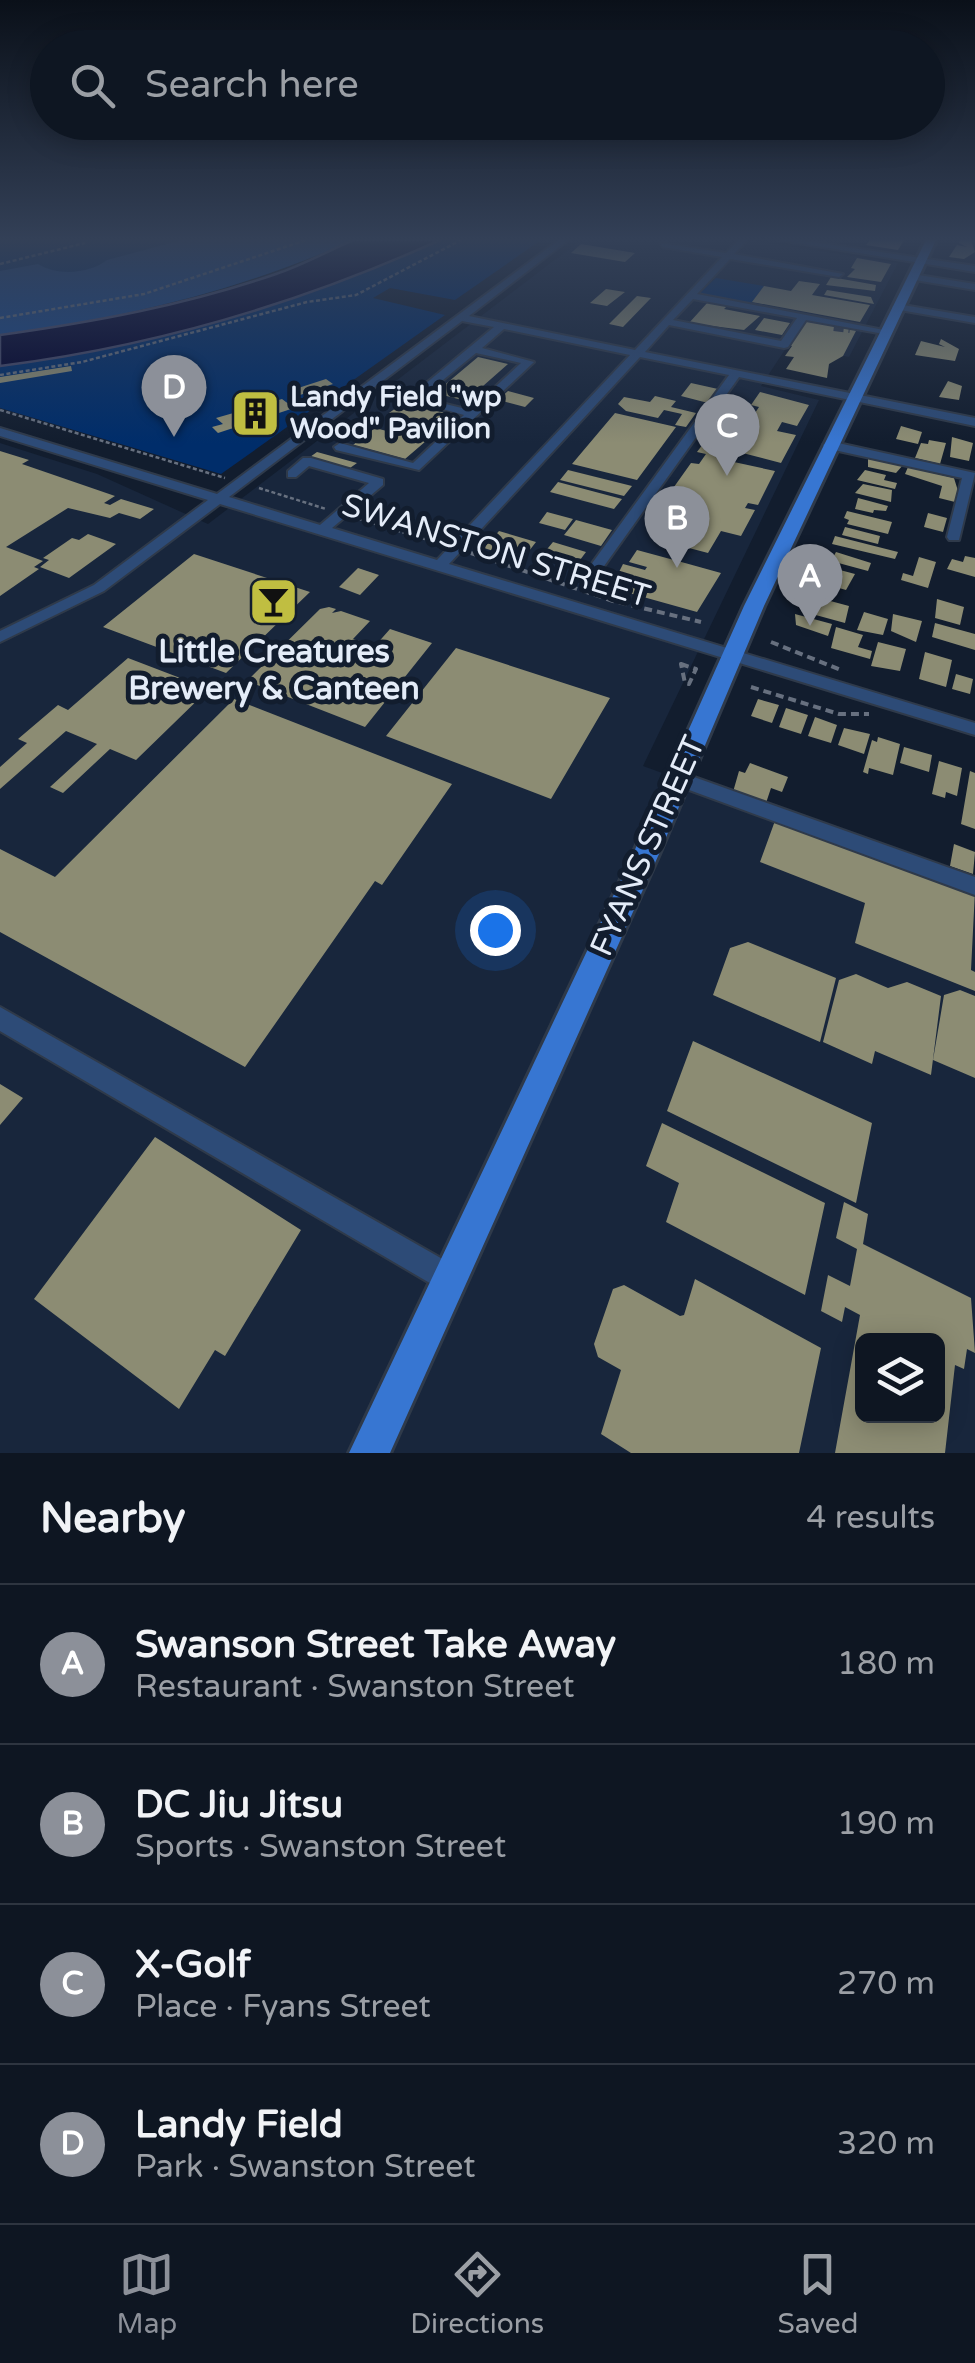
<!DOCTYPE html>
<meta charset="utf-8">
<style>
body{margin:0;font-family:"Varela Round",sans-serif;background:#1c232f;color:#f1f3f6}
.controls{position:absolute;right:30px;bottom:30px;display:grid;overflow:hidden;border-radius:15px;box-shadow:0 5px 25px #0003}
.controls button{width:90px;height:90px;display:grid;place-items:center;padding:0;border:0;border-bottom:2px solid #2e3540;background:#0e1622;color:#f1f3f6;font:50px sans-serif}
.you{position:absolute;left:495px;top:930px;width:35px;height:35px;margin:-25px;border:8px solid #fff;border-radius:50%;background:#1a73e8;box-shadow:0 0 0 15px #1a73e833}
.badge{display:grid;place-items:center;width:65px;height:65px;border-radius:50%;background:#8c9099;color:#fff;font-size:32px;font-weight:700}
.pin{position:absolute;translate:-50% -82px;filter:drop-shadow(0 2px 5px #0008)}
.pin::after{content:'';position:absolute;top:52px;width:35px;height:30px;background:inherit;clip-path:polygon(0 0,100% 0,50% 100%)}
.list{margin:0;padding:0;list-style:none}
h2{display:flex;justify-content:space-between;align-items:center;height:130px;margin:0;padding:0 40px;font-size:42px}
h2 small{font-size:32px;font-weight:400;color:#9b9fa5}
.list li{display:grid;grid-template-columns:65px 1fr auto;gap:30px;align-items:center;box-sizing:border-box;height:160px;padding:0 40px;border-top:2px solid #2e3540}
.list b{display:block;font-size:38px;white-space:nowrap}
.list p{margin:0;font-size:32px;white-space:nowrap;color:#9b9fa5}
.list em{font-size:32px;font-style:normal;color:#9b9fa5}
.icon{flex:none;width:55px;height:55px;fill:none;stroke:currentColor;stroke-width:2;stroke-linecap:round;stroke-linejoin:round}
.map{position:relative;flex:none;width:975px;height:1453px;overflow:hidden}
.search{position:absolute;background:#0e1622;box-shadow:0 5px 25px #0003;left:30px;right:30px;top:30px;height:110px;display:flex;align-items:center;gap:25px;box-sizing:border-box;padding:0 35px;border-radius:55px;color:#9b9fa5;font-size:38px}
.sheet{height:770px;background:#0e1622}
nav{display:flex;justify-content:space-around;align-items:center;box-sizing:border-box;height:140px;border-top:2px solid #2e3540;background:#0e1622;font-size:28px;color:#9b9fa5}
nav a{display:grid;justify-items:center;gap:5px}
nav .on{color:#8c9099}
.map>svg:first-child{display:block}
.built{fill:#18263c;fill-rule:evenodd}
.green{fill:#002d6a}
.forest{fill:#18478b}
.water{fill:#00002b;stroke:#444768;stroke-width:2.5}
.building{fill:#8c8c73;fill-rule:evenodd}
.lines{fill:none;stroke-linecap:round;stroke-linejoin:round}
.minor-tunnel{stroke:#323c4c;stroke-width:10;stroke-dasharray:10 5;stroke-linecap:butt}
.minor-casing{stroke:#2f3a4a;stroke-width:4}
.major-casing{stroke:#2f3a4a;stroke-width:6}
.path-far1{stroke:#67707f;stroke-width:2.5;stroke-dasharray:4 2.5;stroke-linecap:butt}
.path{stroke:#67707f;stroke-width:4;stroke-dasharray:8 5;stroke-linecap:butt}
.minor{fill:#2d4b77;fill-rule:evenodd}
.major{fill:#3776d2;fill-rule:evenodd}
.labels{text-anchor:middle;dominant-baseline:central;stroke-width:10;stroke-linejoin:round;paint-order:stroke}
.far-poi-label{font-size:28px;font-weight:bold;fill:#e4ecf8;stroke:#121d2e;text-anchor:start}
.street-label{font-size:32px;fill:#e4ecf8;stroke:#121d2e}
.poi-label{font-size:32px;font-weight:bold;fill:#e4ecf8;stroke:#121d2e}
</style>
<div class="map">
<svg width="975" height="1453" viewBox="0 0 975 1453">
<rect width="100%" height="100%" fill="#121d2e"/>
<!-- built -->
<path class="built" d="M 581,240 L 747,240 L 898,263 L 849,357 L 788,345 L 761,386 L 819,400 L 643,766 L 975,887 L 975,1453 L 0,1453 L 0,443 L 97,474 L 208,524 ZM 862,1340 L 938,1340 L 938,1416 L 862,1416 Z"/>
<!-- green -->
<path class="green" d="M 0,240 L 353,240 C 239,291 124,318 0,335 Z
M 440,240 L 541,240 L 455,300 L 390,288 L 373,298 L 445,315 L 221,474 L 0,408 L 0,366 C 152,347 300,302 440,240 Z
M 716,278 L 764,286 L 750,305 L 698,295 Z"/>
<!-- forest -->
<path class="forest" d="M 182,240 L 353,240 C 239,291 124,318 0,335 L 0,271 L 38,264 C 57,276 89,274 107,260 Z"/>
<!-- water -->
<path class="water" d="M 353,240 L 440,240 C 301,303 151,347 0,366 L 0,335 C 94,322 186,305 276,274 C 303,265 328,251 353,240 Z"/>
<!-- building -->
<path class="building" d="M 870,240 L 904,240 L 898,250 L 866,245 Z
M 960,240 L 971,240 L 975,252 L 964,259 L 949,257 L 957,245 L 967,247 L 959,243 Z
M 581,244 L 635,253 L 625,262 L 571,253 Z
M 857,258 L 891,264 L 881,282 L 847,277 L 855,269 L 851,268 Z
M 831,277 L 876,285 L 875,291 L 826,285 Z
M 799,281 L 820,284 L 812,295 L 870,305 L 860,322 L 752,302 L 764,286 L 791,291 Z
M 606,289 L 625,292 L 607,306 L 590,303 Z
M 827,290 L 871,297 L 874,304 L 824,295 Z
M 637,296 L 651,298 L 623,327 L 609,324 Z
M 708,302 L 727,306 L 724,309 L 760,316 L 744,330 L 689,323 Z
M 764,318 L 790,323 L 782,335 L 755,330 Z
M 803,321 L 857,329 L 843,356 L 829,364 L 827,378 L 786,369 L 794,357 L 785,356 L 792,346 L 788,345 Z
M 941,339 L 959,349 L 955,361 L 915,355 L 921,341 L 945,347 L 939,344 Z
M 478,357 L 508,364 L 466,401 L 435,393 Z
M 71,366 L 72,371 L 0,383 L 0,377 Z
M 326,379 L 333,384 L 300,395 L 292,390 Z
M 948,381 L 962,386 L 959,400 L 939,397 Z
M 691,383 L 718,389 L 708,403 L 681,396 Z
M 508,391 L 534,398 L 525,407 L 498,400 Z
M 760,392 L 809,405 L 797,426 L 782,422 L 777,431 L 796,435 L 781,463 L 727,449 L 720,459 L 775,471 L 758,505 L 748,503 L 745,508 L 755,510 L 741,536 L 721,531 L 708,553 L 651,538 L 666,516 L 656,513 L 662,504 L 698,513 L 664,501 L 691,463 L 699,464 L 706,454 L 697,452 L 709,436 L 729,440 L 736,430 L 716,425 L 726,410 L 753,416 L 759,407 L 751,405 Z
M 655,396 L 676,401 L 671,407 L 696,413 L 686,427 L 675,425 L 682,414 L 664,410 L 658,418 L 626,411 L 618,404 L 624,397 L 650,402 Z
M 282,399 L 294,408 L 218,433 L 212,427 L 223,424 L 216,418 Z
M 403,403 L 454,415 L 442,427 L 389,413 Z
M 615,413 L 676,427 L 637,480 L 572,464 Z
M 901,426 L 922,432 L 918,444 L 896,439 Z
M 375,428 L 426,441 L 405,459 L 353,445 Z
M 952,437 L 973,443 L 969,461 L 950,457 Z
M 929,440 L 946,443 L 940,464 L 915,458 L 921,443 L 928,444 Z
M 0,451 L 29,460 L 22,464 L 115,496 L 104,503 L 110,505 L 121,499 L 154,509 L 140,519 L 119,513 L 110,518 L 68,508 L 6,547 L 43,561 L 34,567 L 39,569 L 0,596 Z
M 317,452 L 357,463 L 350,468 L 310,457 Z
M 868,457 L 903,465 L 896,473 L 868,467 Z
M 908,467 L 954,478 L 958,491 L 955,502 L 939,498 L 942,486 L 905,474 Z
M 568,470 L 632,486 L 624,496 L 560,480 Z
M 865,470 L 886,475 L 884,480 L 897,483 L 895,489 L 857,480 Z
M 558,482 L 622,499 L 614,509 L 550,492 Z
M 863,484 L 892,490 L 891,502 L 855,493 Z
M 858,498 L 888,506 L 886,511 L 874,510 L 873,513 L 855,509 Z
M 847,511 L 892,522 L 888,534 L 847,524 L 849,520 L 844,518 Z
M 547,512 L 573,519 L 565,530 L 539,523 Z
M 928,513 L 947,518 L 943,532 L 924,527 Z
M 576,520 L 612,530 L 601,546 L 564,535 Z
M 845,527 L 880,536 L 878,544 L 842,535 Z
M 499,531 L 536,542 L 522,560 L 484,548 Z
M 88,534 L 116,544 L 69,578 L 40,567 L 49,560 L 43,558 L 72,538 L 79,540 Z
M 835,536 L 898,552 L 895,559 L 832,544 Z
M 553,542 L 586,552 L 577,564 L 543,554 Z
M 637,550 L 685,563 L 721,573 L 697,612 L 611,588 L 623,564 L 645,570 L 647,567 L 629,562 Z
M 836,552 L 871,563 L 868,571 L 831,561 Z
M 194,554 L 310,592 L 226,673 L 103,627 Z
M 965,556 L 975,558 L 975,577 L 947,569 L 952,559 L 963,562 Z
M 919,557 L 936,562 L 928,588 L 901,580 L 903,573 L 913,576 Z
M 825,566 L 855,574 L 846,590 L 818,582 Z
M 358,568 L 379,575 L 360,595 L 339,587 Z
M 808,595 L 849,606 L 845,623 L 801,611 Z
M 937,599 L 964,607 L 960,625 L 935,618 Z
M 329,607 L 336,609 L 332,613 L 341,611 L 370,621 L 353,639 L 375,646 L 390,629 L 432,643 L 365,727 L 247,681 L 320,609 Z
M 864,612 L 888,619 L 883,635 L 857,630 Z
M 795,614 L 832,624 L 828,636 L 796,625 Z
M 893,614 L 922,621 L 916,642 L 891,631 Z
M 935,623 L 975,634 L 975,650 L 932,637 Z
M 836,627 L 863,635 L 858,647 L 872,651 L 870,659 L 831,648 Z
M 878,642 L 906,649 L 900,671 L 871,666 Z
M 456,648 L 610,698 L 551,799 L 386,736 Z
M 925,652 L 952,660 L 946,687 L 919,679 Z
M 128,658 L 209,689 L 136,760 L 110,749 L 63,793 L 50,787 L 97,744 L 66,731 L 0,789 L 0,767 L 27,743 L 18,739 L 58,705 L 68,710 Z
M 956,674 L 973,679 L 970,694 L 952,689 Z
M 234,699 L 452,784 L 382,885 L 375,881 L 245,1067 L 0,932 L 0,849 L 55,877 Z
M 758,699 L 779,705 L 772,723 L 751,716 Z
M 786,708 L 808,715 L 801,734 L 779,727 Z
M 815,717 L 837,725 L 831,743 L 808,736 Z
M 844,728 L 870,734 L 864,754 L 838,745 Z
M 878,737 L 900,744 L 893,775 L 869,768 L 868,774 L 863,772 L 872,740 L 877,742 Z
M 904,747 L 932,755 L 929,772 L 900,763 Z
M 939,761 L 962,768 L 957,796 L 946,792 L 945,798 L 932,794 Z
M 750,763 L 788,777 L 782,792 L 771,788 L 766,803 L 733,792 L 739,771 L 745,773 Z
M 970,771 L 975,773 L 975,829 L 961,824 Z
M 776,818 L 975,891 L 971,970 L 975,972 L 975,991 L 855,943 L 865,903 L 760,862 Z
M 954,844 L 975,852 L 973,874 L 950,866 Z
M 748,942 L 836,978 L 820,1042 L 713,995 L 730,948 Z
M 856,974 L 888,988 L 907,982 L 941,996 L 931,1075 L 875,1051 L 872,1064 L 823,1042 L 839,980 Z
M 960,990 L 975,996 L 975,1078 L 933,1060 L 944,995 Z
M 693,1041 L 872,1123 L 856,1203 L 667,1111 Z
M 0,1084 L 23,1098 L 0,1125 Z
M 662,1123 L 825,1203 L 805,1295 L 666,1222 L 679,1183 L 646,1166 Z
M 155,1137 L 301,1230 L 225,1356 L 215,1350 L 179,1409 L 34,1299 Z
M 844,1202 L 868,1214 L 863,1244 L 971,1298 L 975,1353 L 967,1349 L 964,1369 L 955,1365 L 945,1453 L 835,1453 L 860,1315 L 845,1307 L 842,1322 L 821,1311 L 828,1275 L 850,1286 L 857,1249 L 836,1238 ZM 862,1340 L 938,1340 L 938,1416 L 862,1416 Z
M 695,1279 L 821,1348 L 799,1453 L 631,1453 L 601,1434 L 621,1370 L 598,1357 L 594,1344 L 613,1289 L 624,1285 L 680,1316 L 684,1315 Z"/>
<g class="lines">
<!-- minor-tunnel -->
<path class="minor-tunnel" d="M 834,326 L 850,328"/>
<defs>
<path id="minor" d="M 559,240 L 568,240 L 469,316 L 635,350 L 722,257 L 663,247 L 660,243 L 726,253 L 739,240 L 747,240 L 734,254 L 843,274 L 839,277 L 730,259 L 697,294 L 889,331 L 884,334 L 806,320 L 788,347 L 784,348 L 669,325 L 645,352 L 975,418 L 975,426 L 739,377 L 597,576 L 592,577 L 585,573 L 729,375 L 640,357 L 449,564 L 975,723 L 975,735 L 220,504 L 104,591 L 0,642 L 0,631 L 94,585 L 208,500 L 0,436 L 0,428 L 217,494 ZM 693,299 L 797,318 L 781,341 L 673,320 ZM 462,321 L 494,327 L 407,399 L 464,415 L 413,463 L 340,443 L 334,447 L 336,450 L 419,470 L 534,362 L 482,348 L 504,329 L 630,355 L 437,560 L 332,528 L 383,485 L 383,479 L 311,458 L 303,458 L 288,471 L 288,477 L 296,477 L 309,466 L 369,483 L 320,525 L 229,497 ZM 476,353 L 521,363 L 470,410 L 421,398 Z
M 780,240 L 799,240 L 975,266 L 975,272 Z
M 912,274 L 975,284 L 975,290 L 909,279 Z
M 897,304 L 975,317 L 975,323 L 894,309 L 892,307 Z
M 829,441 L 975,473 L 959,540 L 949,540 L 947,537 L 962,478 L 825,448 L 823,445 Z
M 680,772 L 975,877 L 975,895 L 673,784 L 671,779 L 673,774 Z
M 0,1007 L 460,1269 L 464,1279 L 460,1289 L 450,1293 L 440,1289 L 0,1031 Z"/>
<path id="major" d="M 926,240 L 936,240 L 764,606 L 659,854 L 390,1453 L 349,1453 L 633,854 L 744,606 Z"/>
</defs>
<!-- minor casing -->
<use href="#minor" class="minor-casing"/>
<!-- major casing -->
<use href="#major" class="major-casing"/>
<!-- path-far1 -->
<path class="path-far1" d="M 0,264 L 85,243
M 0,318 L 144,294 L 306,240
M 0,375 L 82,362 L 307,302 L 356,295 L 461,240
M 0,410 L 225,478
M 259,488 L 326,509
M 359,519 L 441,544"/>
<!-- path -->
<path class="path" d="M 471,553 L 613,601 L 701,622
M 771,642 L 841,670
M 681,664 L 696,669 L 689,684 L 685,683 Z
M 751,687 L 839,714 L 869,714"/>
<!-- minor -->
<use href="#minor" class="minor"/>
<!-- major -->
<use href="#major" class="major"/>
</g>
<!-- sky -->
<linearGradient id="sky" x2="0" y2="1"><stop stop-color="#0a1019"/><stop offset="0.54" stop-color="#334057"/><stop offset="1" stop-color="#334057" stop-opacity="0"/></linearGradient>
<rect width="975" height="443" fill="url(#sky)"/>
<!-- icons -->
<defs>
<symbol id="building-square" viewBox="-11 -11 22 22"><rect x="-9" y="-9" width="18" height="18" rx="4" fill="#c0be41" stroke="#121d2e"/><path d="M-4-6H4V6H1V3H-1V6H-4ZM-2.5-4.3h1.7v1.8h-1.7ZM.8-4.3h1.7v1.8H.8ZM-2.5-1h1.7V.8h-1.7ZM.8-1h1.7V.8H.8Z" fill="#111"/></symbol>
<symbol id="bar-square" viewBox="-11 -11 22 22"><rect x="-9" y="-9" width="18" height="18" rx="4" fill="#c0be41" stroke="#121d2e"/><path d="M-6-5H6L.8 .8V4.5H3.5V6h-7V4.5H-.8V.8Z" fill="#111"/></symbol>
</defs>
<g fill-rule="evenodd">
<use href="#building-square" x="228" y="386" width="55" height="55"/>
<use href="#bar-square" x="246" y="574" width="55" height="55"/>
</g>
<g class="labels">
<!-- far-poi labels -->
<g class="far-poi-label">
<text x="290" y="397">Landy Field "wp<tspan x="290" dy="32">Wood" Pavilion</tspan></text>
</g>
<!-- street labels -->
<g class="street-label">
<text transform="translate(496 551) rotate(17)">SWANSTON STREET</text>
<text transform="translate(648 846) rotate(-66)">FYANS STREET</text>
</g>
<!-- poi labels -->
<g class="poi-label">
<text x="274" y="652">Little Creatures<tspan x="274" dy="37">Brewery &amp; Canteen</tspan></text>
</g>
</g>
</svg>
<div class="controls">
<button><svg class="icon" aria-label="layers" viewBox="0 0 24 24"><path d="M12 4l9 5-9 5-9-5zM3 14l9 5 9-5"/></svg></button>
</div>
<div class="you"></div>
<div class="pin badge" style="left:810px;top:626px">A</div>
<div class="pin badge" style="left:677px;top:568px">B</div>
<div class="pin badge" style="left:727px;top:476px">C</div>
<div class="pin badge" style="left:174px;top:437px">D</div>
<div class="search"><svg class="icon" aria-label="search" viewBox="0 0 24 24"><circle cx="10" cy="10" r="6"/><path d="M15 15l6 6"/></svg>Search here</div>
</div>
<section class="sheet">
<h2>Nearby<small>4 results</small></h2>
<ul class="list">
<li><span class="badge">A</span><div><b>Swanson Street Take Away</b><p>Restaurant · Swanston Street</p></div><em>180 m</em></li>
<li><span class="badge">B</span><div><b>DC Jiu Jitsu</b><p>Sports · Swanston Street</p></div><em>190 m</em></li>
<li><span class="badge">C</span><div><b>X-Golf</b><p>Place · Fyans Street</p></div><em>270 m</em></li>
<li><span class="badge">D</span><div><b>Landy Field</b><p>Park · Swanston Street</p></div><em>320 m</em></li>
</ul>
</section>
<nav>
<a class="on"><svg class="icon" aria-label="map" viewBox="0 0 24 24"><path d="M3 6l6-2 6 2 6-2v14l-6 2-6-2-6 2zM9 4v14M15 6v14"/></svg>Map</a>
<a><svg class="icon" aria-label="directions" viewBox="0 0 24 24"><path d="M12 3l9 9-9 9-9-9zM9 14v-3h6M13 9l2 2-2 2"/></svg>Directions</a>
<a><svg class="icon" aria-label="saved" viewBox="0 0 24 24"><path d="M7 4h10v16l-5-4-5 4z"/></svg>Saved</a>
</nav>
